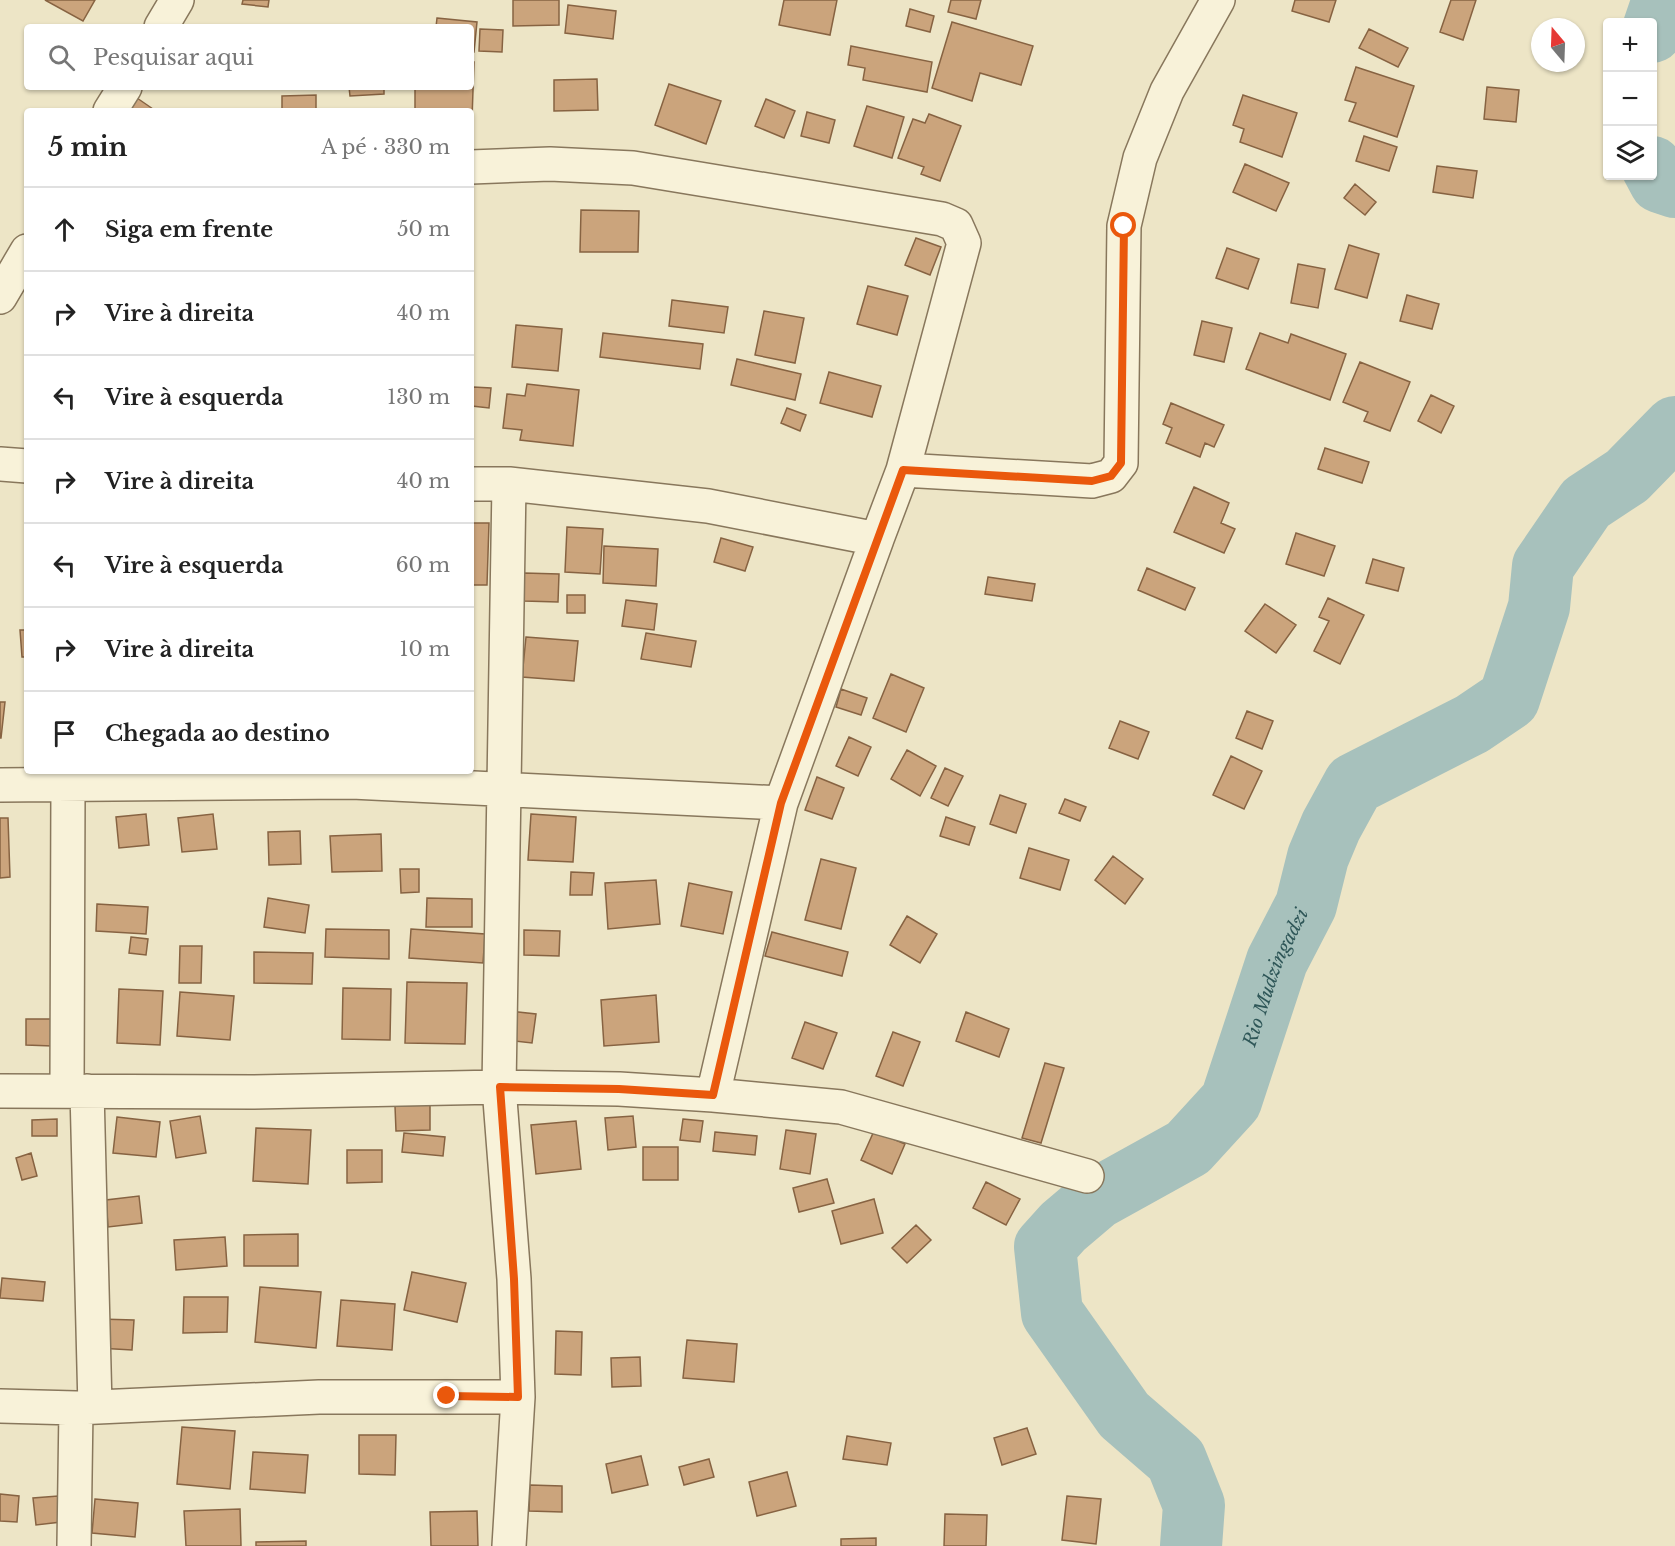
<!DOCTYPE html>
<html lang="pt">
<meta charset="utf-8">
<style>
body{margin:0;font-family:"Libre Baskerville",serif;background:#f2f2f2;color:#222}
.controls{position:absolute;right:18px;top:18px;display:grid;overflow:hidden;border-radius:6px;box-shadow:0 2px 4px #0004}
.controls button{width:54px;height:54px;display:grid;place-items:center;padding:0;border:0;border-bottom:2px solid #e0e0e0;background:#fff;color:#222;font:30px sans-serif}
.compass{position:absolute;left:1531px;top:18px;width:54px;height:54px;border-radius:50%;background:#fff;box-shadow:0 2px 4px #0004;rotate:341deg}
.stop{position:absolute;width:18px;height:18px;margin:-14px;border:4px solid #ea580c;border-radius:50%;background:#fff}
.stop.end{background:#ea580c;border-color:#fff;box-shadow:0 2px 6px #0008}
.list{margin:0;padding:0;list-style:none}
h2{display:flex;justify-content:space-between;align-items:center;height:78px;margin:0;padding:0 24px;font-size:26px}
h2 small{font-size:20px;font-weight:400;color:#767676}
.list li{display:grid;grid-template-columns:39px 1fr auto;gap:18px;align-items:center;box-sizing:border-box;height:84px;padding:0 24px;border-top:2px solid #e0e0e0}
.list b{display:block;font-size:22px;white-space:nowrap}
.list em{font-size:20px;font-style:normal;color:#767676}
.icon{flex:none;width:33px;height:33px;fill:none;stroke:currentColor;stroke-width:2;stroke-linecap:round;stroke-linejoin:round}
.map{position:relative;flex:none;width:1675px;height:1546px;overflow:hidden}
.search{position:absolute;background:#fff;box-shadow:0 2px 4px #0004;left:24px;top:24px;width:450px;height:66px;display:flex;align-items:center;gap:15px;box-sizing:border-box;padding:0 21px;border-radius:6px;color:#767676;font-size:22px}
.panel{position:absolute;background:#fff;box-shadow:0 2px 4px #0004;left:24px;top:108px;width:450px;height:666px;border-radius:6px}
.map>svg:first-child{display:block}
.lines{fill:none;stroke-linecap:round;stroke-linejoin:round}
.river{stroke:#a7c1bc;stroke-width:62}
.building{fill:#cba47c;stroke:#876342;stroke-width:1.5}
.street-casing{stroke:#88775c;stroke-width:36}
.street{stroke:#f8f2d9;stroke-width:33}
.route{stroke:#ea580c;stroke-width:8}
.labels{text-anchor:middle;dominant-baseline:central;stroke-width:4.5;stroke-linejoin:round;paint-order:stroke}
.water-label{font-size:18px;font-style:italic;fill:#2f5758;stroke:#f5efd5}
</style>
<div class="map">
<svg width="1675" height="1546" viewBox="0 0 1675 1546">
<rect width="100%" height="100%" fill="#ede5c6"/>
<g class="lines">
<!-- river -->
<g class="river">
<path d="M 1652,32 L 1663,0"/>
<path d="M 1652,167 L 1660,182 L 1675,187"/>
<path id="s1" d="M 1191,1546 L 1194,1505 L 1176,1460 L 1124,1415 L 1052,1313 L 1045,1247 L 1063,1227 L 1096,1199 L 1188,1148 L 1231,1101 L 1277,961 L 1306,905 L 1318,857 L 1331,826 L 1354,784 L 1472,724 L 1509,699 L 1539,607 L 1543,566 L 1586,503 L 1627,476 L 1675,427"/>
</g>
</g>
<!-- building -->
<path class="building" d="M 45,0 L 95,0 L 83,21 Z
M 243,0 L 269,0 L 268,7 L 242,4 Z
M 513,0 L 559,0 L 559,25 L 513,26 Z
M 784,0 L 837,0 L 830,35 L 779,25 Z
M 951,0 L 981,0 L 976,19 L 948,12 Z
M 1295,0 L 1336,0 L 1329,22 L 1292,11 Z
M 1451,0 L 1476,0 L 1463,40 L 1440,32 Z
M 568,5 L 616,11 L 613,39 L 565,33 Z
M 910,9 L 934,16 L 930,32 L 906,26 Z
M 437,18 L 477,22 L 474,52 L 471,52 L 471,27 L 436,27 Z
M 952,22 L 1033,46 L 1021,85 L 980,73 L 972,101 L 932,88 Z
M 480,29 L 503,30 L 502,52 L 479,51 Z
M 1369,29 L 1408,48 L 1398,67 L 1359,48 Z
M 851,46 L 932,62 L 927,92 L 863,80 L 865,68 L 848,65 Z
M 471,62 L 474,62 L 472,119 L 471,111 L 415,111 L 415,87 L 471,87 Z
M 1356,67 L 1414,86 L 1397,137 L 1349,121 L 1356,103 L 1345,100 Z
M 597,79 L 598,110 L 554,111 L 554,80 Z
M 669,84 L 721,101 L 706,144 L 655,125 Z
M 349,87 L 384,87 L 384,94 L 350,96 Z
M 1487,87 L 1519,90 L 1516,122 L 1484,119 Z
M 316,95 L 316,111 L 282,111 L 282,96 Z
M 1243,95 L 1297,113 L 1282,157 L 1240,142 L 1244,129 L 1233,125 Z
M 137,98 L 153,109 L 151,111 L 129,110 Z
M 766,99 L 795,111 L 784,138 L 755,126 Z
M 867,106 L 904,117 L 892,158 L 854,146 Z
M 807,112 L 835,120 L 829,143 L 801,136 Z
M 929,114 L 961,126 L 940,181 L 921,174 L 924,167 L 898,158 L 913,119 L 925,123 Z
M 1364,136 L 1397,147 L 1389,171 L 1356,161 Z
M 1245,164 L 1289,183 L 1276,211 L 1233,192 Z
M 1437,166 L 1477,171 L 1473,198 L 1433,192 Z
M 1355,184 L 1376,202 L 1365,215 L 1344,198 Z
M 581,210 L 639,211 L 638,252 L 580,252 Z
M 916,238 L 941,247 L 930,275 L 905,265 Z
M 1349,245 L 1379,254 L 1367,298 L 1335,289 Z
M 1227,248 L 1259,259 L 1248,289 L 1216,278 Z
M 1298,264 L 1325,269 L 1318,308 L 1291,303 Z
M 868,286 L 908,296 L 897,335 L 857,324 Z
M 1407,295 L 1439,304 L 1432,329 L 1400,321 Z
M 672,300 L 728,307 L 724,333 L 669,326 Z
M 764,311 L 804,318 L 795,363 L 755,355 Z
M 1202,321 L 1232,328 L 1224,362 L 1194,355 Z
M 516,325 L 562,329 L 558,371 L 512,367 Z
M 603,333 L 703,344 L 700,369 L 600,357 Z
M 1260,333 L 1288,343 L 1291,334 L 1346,354 L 1330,400 L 1246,369 Z
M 737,359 L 801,374 L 795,400 L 731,385 Z
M 1360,362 L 1410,382 L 1390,431 L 1364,421 L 1368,412 L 1343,402 Z
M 829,372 L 881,386 L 872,417 L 820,403 Z
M 527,384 L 579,390 L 573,446 L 520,440 L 522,430 L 503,428 L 507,394 L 525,396 Z
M 473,387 L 491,388 L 489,408 L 472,406 Z
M 1431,395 L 1454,406 L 1441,433 L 1418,421 Z
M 1171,403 L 1224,425 L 1214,447 L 1205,443 L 1200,457 L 1166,443 L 1172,428 L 1163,424 Z
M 787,408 L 806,415 L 800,431 L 781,423 Z
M 1325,448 L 1369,462 L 1362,483 L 1318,469 Z
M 1194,487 L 1229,503 L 1221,523 L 1235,529 L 1224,553 L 1174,532 Z
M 471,523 L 489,523 L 487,585 L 471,585 Z
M 567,527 L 603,529 L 600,574 L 565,572 Z
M 1296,533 L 1335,546 L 1324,576 L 1286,564 Z
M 721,538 L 753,547 L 745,571 L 714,562 Z
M 604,546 L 658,549 L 656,586 L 603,583 Z
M 1373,559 L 1404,568 L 1398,591 L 1366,583 Z
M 1147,568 L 1195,588 L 1185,610 L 1138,590 Z
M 524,573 L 559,574 L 558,602 L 524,601 Z
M 988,577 L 1035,584 L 1032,601 L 985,594 Z
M 567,595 L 585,595 L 585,613 L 567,613 Z
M 1328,598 L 1364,615 L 1340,664 L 1314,651 L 1329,621 L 1319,617 Z
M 626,600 L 657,604 L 654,630 L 622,626 Z
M 1265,604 L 1296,625 L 1276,653 L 1245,631 Z
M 20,630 L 27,630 L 27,657 L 22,657 Z
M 646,633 L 696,641 L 691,667 L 641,659 Z
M 526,637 L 578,641 L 574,681 L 522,677 Z
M 891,674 L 924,688 L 906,732 L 873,718 Z
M 841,689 L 867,698 L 861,715 L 836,707 Z
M 0,702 L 5,702 L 1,738 L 0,738 Z
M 1247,711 L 1273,721 L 1262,749 L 1236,738 Z
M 1120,721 L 1149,732 L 1138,759 L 1109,748 Z
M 849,737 L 871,747 L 858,776 L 836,766 Z
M 907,750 L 936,766 L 920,796 L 891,779 Z
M 1231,756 L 1262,771 L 1244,809 L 1213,795 Z
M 945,768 L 963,776 L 948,806 L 931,798 Z
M 817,777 L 844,788 L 832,819 L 805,810 Z
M 1000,795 L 1026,804 L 1016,833 L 990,824 Z
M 1065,799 L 1086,807 L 1080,821 L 1059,813 Z
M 146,814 L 149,845 L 119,848 L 116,817 Z
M 213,814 L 217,849 L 182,852 L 178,818 Z
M 531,814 L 576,817 L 573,862 L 528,860 Z
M 946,817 L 975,827 L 969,845 L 940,836 Z
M 0,818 L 8,818 L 10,877 L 0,878 Z
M 300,831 L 301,864 L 269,865 L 268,832 Z
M 381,834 L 382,871 L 332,872 L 330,836 Z
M 1029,848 L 1069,860 L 1060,890 L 1020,878 Z
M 1113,856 L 1143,879 L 1125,904 L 1095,880 Z
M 821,859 L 856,868 L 841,929 L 805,920 Z
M 400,869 L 419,869 L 419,892 L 401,893 Z
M 571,872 L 594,873 L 592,895 L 570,895 Z
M 656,880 L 660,924 L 608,929 L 605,883 Z
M 689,883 L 732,892 L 723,934 L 681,926 Z
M 268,898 L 309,905 L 305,933 L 264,927 Z
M 427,898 L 472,899 L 472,927 L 426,927 Z
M 97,904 L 148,907 L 146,934 L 96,931 Z
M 907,916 L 937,934 L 920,963 L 890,945 Z
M 326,929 L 389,930 L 389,959 L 325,957 Z
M 411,929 L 485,934 L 483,963 L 409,958 Z
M 524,930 L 560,931 L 559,956 L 524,955 Z
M 772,932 L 848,952 L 842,976 L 765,956 Z
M 131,937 L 148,939 L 146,955 L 129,953 Z
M 180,946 L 202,946 L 201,983 L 179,983 Z
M 254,952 L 313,953 L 312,984 L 254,983 Z
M 407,982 L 467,983 L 465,1044 L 405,1043 Z
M 343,988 L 391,989 L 390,1040 L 342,1039 Z
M 119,989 L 163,991 L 160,1045 L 117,1043 Z
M 180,992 L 234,996 L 230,1040 L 177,1036 Z
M 656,995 L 659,1042 L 604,1046 L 601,1000 Z
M 509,1011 L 536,1014 L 532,1043 L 505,1040 Z
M 966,1012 L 1009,1029 L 999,1057 L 956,1041 Z
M 26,1019 L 53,1019 L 52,1046 L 26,1045 Z
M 805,1022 L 837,1033 L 823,1069 L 792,1058 Z
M 893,1032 L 920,1042 L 903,1086 L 876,1076 Z
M 1045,1063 L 1064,1068 L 1041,1143 L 1022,1138 Z
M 430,1105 L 430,1130 L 396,1131 L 395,1106 Z
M 200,1116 L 206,1153 L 176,1158 L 170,1121 Z
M 633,1116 L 636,1147 L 608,1150 L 605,1118 Z
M 117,1117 L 160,1122 L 156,1157 L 113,1153 Z
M 57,1119 L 57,1136 L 32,1136 L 32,1120 Z
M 683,1119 L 703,1121 L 700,1142 L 680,1140 Z
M 576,1121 L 581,1169 L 536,1174 L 531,1125 Z
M 256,1128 L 311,1130 L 308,1184 L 253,1181 Z
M 786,1130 L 816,1134 L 810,1174 L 780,1169 Z
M 874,1131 L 905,1144 L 892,1174 L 861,1160 Z
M 715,1132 L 757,1136 L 755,1155 L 713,1151 Z
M 404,1133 L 445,1137 L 443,1156 L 402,1152 Z
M 643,1147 L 678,1147 L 678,1180 L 643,1180 Z
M 347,1150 L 382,1150 L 382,1182 L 347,1183 Z
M 31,1153 L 37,1176 L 22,1180 L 16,1158 Z
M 827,1179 L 834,1203 L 799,1212 L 793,1188 Z
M 986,1182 L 1020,1199 L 1006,1225 L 973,1208 Z
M 139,1196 L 142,1223 L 108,1227 L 106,1200 Z
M 874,1199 L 883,1233 L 841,1244 L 832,1211 Z
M 916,1225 L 931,1240 L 907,1263 L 892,1248 Z
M 298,1234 L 298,1266 L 244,1266 L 244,1235 Z
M 225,1237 L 227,1266 L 176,1270 L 174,1240 Z
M 412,1272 L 466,1283 L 457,1322 L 404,1310 Z
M 2,1278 L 45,1282 L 43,1301 L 0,1298 Z
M 260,1287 L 321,1292 L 316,1348 L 255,1342 Z
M 184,1297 L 228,1297 L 227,1332 L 183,1333 Z
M 341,1300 L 395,1304 L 392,1350 L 337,1346 Z
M 99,1319 L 134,1320 L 132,1350 L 98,1348 Z
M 556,1331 L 582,1332 L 581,1375 L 555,1374 Z
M 687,1340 L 737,1344 L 734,1382 L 683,1378 Z
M 640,1357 L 641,1386 L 612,1387 L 611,1358 Z
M 182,1427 L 235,1431 L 230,1489 L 177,1484 Z
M 1027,1428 L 1036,1454 L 1002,1465 L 994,1438 Z
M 359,1435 L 396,1435 L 395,1475 L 359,1474 Z
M 847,1436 L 891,1443 L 887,1465 L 843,1459 Z
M 253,1452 L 308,1455 L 305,1493 L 250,1489 Z
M 641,1456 L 648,1485 L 612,1493 L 606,1464 Z
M 709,1459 L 714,1477 L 684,1485 L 679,1467 Z
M 787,1472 L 796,1506 L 757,1516 L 749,1482 Z
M 530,1485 L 562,1486 L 562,1512 L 529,1511 Z
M 0,1494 L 19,1496 L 17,1522 L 0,1521 Z
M 58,1496 L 61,1522 L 36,1525 L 33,1498 Z
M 1067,1496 L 1101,1499 L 1096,1544 L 1062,1540 Z
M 95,1499 L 138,1503 L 135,1537 L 92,1533 Z
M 240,1509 L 241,1546 L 186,1546 L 184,1511 Z
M 477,1511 L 478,1546 L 431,1546 L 430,1512 Z
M 945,1514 L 987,1515 L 986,1546 L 944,1546 Z
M 876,1538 L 876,1546 L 841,1546 L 841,1539 Z
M 306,1541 L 306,1546 L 256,1546 L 256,1542 Z"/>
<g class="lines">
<defs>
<path id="street" d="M 161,27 L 177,0
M 110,111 L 125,87
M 471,167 L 550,164 L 633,168 L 942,219 L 956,225 L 964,243 L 903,470
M 0,297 L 27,251
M 0,464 L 27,466
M 471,484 L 509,484 L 708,506 L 877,539 L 903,470 L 1092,481 L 1111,476 L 1121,463 L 1124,226 L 1140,158 L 1167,91 L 1218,0
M 0,785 L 352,782 L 781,803
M 0,1091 L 254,1092 L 499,1087 L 619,1089 L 713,1095 L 841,1107 L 1087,1176
M 67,1091 L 68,785
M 87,1091 L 95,1407
M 713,1095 L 781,803 L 877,539
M 0,1406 L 76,1408 L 319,1397 L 518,1397
M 74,1546 L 76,1408
M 509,1546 L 518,1397 L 514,1279 L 499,1087 L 509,484"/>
</defs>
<!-- street casing -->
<use href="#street" class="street-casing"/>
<!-- street -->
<use href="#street" class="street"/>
</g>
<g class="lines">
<!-- route -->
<path class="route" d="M 447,1396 L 518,1397 L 514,1279 L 500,1087 L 619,1089 L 713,1095 L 781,803 L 903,470 L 1092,481 L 1111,476 L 1121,463 L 1124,226"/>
</g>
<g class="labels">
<!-- water labels -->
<g class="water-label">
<text stroke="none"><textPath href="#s1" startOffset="720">Rio Mudzingadzi</textPath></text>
</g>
</g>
</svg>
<div class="controls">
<button>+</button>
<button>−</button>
<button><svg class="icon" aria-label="layers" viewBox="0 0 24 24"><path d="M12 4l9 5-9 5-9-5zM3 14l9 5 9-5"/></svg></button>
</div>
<svg class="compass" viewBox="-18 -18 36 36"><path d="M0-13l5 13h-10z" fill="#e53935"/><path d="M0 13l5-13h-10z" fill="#767676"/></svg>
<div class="stop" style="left:1124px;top:226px"></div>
<div class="stop end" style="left:447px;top:1396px"></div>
<div class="search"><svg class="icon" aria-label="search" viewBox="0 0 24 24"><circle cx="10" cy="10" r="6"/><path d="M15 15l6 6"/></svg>Pesquisar aqui</div>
<section class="panel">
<h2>5 min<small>A pé · 330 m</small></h2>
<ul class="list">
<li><svg class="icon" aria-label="ahead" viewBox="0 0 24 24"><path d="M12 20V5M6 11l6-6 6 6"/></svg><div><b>Siga em frente</b></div><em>50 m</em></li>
<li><svg class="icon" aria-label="right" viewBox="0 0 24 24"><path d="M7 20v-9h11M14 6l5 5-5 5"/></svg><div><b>Vire à direita</b></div><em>40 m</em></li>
<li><svg class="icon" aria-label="left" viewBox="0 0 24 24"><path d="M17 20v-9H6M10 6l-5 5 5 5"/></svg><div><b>Vire à esquerda</b></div><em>130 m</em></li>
<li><svg class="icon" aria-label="right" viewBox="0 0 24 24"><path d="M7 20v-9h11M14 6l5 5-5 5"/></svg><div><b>Vire à direita</b></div><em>40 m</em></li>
<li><svg class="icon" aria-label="left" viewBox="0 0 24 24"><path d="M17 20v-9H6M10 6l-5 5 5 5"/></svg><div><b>Vire à esquerda</b></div><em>60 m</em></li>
<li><svg class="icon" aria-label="right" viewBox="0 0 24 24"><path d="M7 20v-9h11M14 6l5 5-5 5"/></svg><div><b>Vire à direita</b></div><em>10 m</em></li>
<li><svg class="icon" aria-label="arrive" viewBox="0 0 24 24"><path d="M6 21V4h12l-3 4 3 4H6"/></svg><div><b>Chegada ao destino</b></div></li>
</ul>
</section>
</div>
